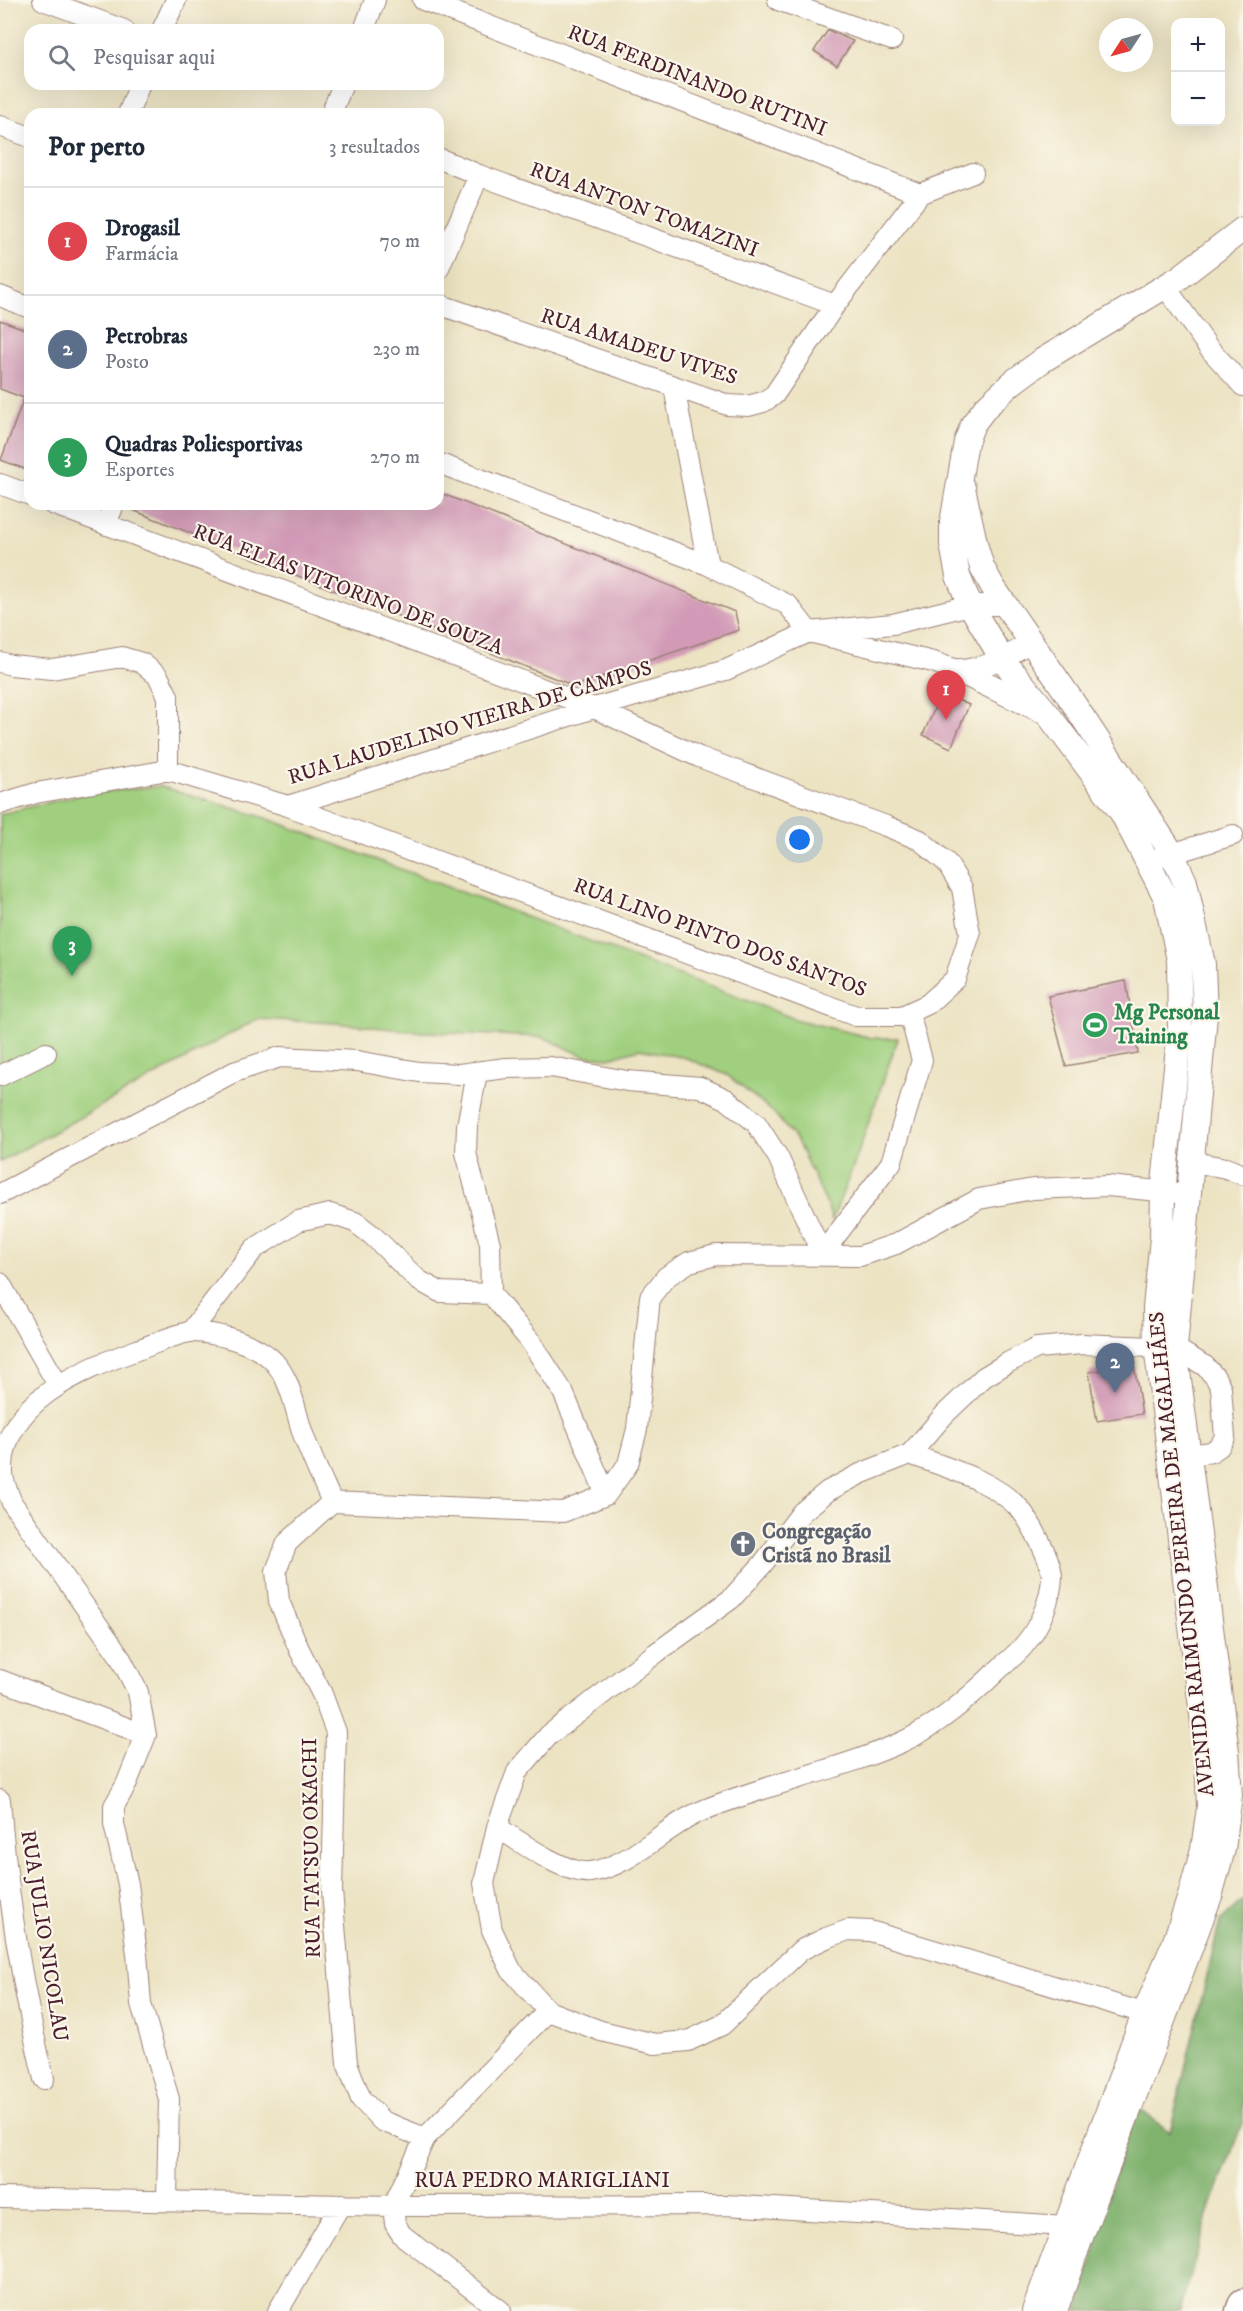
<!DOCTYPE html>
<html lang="pt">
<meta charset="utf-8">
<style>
body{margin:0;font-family:"IM FELL DW Pica",serif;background:#f6f6f7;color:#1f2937}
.controls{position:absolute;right:18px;top:18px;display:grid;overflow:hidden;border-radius:12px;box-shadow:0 6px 24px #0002}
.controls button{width:54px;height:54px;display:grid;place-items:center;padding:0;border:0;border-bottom:2px solid #e0e1e3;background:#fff;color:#1f2937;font:30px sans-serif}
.compass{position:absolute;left:1099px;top:18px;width:54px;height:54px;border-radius:50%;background:#fff;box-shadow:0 6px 24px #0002;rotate:234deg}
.you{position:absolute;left:800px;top:840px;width:21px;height:21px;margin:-15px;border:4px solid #fff;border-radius:50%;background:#1a73e8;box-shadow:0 0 0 9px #1a73e833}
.badge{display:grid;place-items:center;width:39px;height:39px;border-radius:50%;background:#c8321e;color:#fff;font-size:20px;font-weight:700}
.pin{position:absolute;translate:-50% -50px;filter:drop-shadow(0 2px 3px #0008)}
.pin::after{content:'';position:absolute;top:32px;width:21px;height:18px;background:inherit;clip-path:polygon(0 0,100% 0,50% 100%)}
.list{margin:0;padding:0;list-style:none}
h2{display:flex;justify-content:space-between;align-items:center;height:78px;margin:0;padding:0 24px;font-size:26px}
h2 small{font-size:20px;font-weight:400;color:#747a83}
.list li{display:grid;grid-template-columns:39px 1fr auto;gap:18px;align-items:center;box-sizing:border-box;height:108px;padding:0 24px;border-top:2px solid #e0e1e3}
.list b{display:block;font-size:22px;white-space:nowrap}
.list p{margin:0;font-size:20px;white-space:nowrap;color:#747a83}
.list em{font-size:20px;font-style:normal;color:#747a83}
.icon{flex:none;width:33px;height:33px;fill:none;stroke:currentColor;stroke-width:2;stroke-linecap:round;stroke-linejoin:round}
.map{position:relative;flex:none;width:1243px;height:2311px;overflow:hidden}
.search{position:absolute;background:#fff;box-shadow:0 6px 24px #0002;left:24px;top:24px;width:420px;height:66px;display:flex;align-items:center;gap:15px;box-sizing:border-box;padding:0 21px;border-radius:18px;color:#747a83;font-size:22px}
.panel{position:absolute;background:#fff;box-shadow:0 6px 24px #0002;left:24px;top:108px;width:420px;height:402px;border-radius:18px}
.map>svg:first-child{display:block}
.green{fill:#a0d07f;stroke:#757855;stroke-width:1.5}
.forest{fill:#80b26e;stroke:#65684c;stroke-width:1.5}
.building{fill:#d29ab6}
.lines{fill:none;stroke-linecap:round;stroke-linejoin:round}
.minor-casing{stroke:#9b8177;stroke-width:22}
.major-casing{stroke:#9b8177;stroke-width:26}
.highway-casing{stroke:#9b8177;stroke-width:31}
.minor{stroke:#fff;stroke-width:20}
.major{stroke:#fff;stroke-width:24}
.highway{stroke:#fff;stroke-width:28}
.labels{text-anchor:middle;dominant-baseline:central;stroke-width:4.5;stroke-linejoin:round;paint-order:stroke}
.street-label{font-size:21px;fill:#4a1f2b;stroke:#fbf7ec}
.leisure-label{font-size:21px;font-weight:bold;fill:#27864d;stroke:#fbf7ec;text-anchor:start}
.worship-label{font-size:21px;font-weight:bold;fill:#5b616d;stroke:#fbf7ec;text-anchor:start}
</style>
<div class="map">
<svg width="1243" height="2311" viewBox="0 0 1243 2311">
<rect width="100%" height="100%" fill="#fbf7ec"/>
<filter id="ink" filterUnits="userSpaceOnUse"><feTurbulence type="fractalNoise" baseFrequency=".0167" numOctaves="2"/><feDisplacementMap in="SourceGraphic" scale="12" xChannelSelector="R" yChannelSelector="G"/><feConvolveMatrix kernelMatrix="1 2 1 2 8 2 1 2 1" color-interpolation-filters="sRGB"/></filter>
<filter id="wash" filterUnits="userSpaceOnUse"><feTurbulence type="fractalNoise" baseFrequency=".008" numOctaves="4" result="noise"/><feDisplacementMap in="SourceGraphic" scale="24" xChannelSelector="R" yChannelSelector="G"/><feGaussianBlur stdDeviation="1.35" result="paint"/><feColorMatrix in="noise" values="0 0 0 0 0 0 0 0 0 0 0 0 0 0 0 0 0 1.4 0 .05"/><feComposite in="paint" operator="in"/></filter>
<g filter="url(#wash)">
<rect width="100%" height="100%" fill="#ece3c3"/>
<!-- green -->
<path class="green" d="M 160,786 L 266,818 L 798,1020 L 872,1038 L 898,1038 L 856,1159 L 832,1220 L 828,1207 L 797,1141 L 774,1113 L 727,1075 L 686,1058 L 639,1049 L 609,1058 L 584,1056 L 543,1037 L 423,1032 L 335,1023 L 257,1019 L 0,1162 L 0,814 L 84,794 Z"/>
<!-- forest -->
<path class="forest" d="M 1243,1900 L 1243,2121 L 1211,2206 L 1180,2311 L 1078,2311 L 1115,2173 L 1138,2108 L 1170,2132 L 1220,1921 Z"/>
<g id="blocks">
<!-- building -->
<path class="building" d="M 828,30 L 853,41 L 837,66 L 814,51 Z
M 0,320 L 30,331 L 30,471 L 1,460 L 24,398 L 0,389 Z
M 438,492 L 735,612 L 739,630 L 574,686 L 125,507 L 126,504 L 438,504 Z
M 949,696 L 969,705 L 951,748 L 923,735 L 937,703 Z
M 1126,981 L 1138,1053 L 1066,1066 L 1048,996 Z
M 1134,1365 L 1142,1414 L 1097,1421 L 1089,1372 Z"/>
</g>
</g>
<g filter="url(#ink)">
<use href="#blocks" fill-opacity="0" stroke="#9b8177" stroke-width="1.5"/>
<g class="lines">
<defs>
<path id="minor" d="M 43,0 L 124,30
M 423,0 L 920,194
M 778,0 L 892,40
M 162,30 L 176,0
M 364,30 L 375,0
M 128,114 L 140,84
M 331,114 L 343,84
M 0,126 L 30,137
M 438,158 L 479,175 L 835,305
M 438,270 L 479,175
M 1165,286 L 1208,347 L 1243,386
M 0,296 L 30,308
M 438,304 L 728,405 L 748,406 L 763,402 L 774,395 L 835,305 L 920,194 L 973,173
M 674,387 L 708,565
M 438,463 L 708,565 L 788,605 L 809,632 L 933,662 L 959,671 L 983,666 L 1002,659 L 1031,642
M 0,484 L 30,495
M 52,504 L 594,708 L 699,757 L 886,826 L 920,840 L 947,863 L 962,888 L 970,934 L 955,979 L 928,1004 L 902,1016 L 856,1016 L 288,806
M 106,525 L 114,504
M 0,662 L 11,665 L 52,669 L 122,657 L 142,663 L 158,676 L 168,696 L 168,770
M 0,804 L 36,793 L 168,770 L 288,806 L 594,708 L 726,670 L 809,632 L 893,624 L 970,605 L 1005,605
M 1158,858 L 1233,835
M 477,1073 L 467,1126 L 466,1153 L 490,1244 L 491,1294
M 0,1076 L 46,1053
M 1193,1162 L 1226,1168 L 1243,1175
M 0,1194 L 234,1072 L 280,1057 L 357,1061 L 419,1072 L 459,1074 L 506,1068 L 551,1067 L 627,1081 L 700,1087 L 726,1099 L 756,1123 L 778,1157 L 822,1254
M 822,1254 L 891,1163 L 922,1060 L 909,1013
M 0,1283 L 58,1385
M 491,1294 L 531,1342 L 563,1392 L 606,1495
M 191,1331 L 254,1249 L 298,1221 L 330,1214 L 355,1222 L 372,1235 L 418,1280 L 440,1292 L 491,1294
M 0,1680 L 146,1735
M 0,1800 C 7,1894 22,1987 44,2079
M 497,1827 C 517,1840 566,1875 590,1872 C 633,1866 664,1826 704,1810 C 769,1783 838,1771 902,1742 C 939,1725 970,1697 999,1669 C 1008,1661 1018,1653 1025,1644 C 1040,1626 1051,1599 1052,1577 C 1052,1561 1030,1520 1019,1508 C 991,1479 946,1468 910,1454
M 1157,2017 L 870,1931 L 848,1930 L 826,1938 L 801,1950 L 722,2025 L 688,2041 L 655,2044 L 601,2031 L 548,2011 L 511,1970 L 492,1930 L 484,1883 L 497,1827 L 517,1772 L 549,1735 L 656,1653 L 731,1599 L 762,1565 L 802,1512 L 828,1491 L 860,1474 L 910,1454 L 945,1414 L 984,1377 L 1009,1362 L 1037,1348 L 1082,1344 L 1175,1348 L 1205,1366 L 1215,1377 L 1221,1388 L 1225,1437 L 1219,1447 L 1211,1452 L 1176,1457
M 425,2138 L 382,2121 L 361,2099 L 347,2063 L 332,1891 L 336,1732 L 322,1694 L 299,1649 L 279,1601 L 276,1571 L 287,1543 L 332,1502 L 563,1512 L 606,1495 L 628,1464 L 637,1429 L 650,1297 L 666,1277 L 689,1262 L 716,1255 L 860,1256 L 896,1244 L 979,1199 L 1033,1189 L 1108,1186 L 1189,1194
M 0,2198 L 393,2206 L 725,2205 L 1066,2226 L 1079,2228
M 167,2200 L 169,2099 L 141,2004 L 137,1954 L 128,1884 L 114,1824 L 114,1806 L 126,1785 L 146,1735 L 138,1692 L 119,1655 L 12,1503 C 9,1494 3,1483 3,1473 C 0,1402 82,1370 137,1350 C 150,1346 182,1331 193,1332 C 215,1333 243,1340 262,1352 C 290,1369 293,1403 302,1431 C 310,1455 322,1479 332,1502
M 278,2311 L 341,2204
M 501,2311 L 402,2235 L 395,2224 L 393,2206 L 425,2138 L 548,2011"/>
<path id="major" d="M 963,488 L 976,547 L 982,567 L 993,587 L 1070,698 L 1172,853 L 1185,882 L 1203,964 L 1205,1016 L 1175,1348 L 1227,1752 L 1230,1795 L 1223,1849 L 1210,1896 L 1084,2229 L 1055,2311
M 959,671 L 1041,710
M 1034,2311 L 1144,2014 L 1174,1944 L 1190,1896 L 1203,1849 L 1209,1808 L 1207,1755 L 1156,1346 L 1155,1308 L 1162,1238 L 1163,1193 L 1180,1028 L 1179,960 L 1166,898 L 1122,813 L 1047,713 L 1002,659 L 970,605 L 958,576 L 952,544 L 952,523 L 966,442 L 973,424 L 986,407 L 1013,382 L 1043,360 L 1179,278 L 1243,229"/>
<path id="highway" d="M 1240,2311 L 1243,2303"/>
</defs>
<!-- minor casing -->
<use href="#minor" class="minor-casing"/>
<!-- major casing -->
<use href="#major" class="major-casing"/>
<!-- highway casing -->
<use href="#highway" class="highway-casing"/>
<!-- minor -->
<use href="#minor" class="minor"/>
<!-- major -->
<use href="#major" class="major"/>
<!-- highway -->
<use href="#highway" class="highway"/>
</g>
</g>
<!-- icons -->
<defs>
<symbol id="stadium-disc" viewBox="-11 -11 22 22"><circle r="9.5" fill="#2e9e5b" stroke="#fbf7ec"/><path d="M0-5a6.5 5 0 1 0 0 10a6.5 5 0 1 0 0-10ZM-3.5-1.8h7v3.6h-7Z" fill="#fff"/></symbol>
<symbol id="church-disc" viewBox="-11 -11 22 22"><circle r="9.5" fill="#6b7280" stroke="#fbf7ec"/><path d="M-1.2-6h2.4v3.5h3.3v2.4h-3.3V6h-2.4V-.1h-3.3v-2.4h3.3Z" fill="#fff"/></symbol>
</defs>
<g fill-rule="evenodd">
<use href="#stadium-disc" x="1080" y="1010" width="30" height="30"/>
<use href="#church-disc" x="728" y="1529" width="30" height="30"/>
</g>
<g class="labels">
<!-- street labels -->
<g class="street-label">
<text transform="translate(697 81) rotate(21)">RUA FERDINANDO RUTINI</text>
<text transform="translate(644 210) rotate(20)">RUA ANTON TOMAZINI</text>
<text transform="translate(639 347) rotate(18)">RUA AMADEU VIVES</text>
<text transform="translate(348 590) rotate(21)">RUA ELIAS VITORINO DE SOUZA</text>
<text transform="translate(470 723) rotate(-17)">RUA LAUDELINO VIEIRA DE CAMPOS</text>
<text transform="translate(720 938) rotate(20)">RUA LINO PINTO DOS SANTOS</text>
<text transform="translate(1182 1554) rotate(-96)">AVENIDA RAIMUNDO PEREIRA DE MAGALHÃES</text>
<text transform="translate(312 1848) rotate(-91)">RUA TATSUO OKACHI</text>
<text transform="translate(44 1936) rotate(81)">RUA JULIO NICOLAU</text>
<text x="542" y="2181">RUA PEDRO MARIGLIANI</text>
</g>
<!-- leisure labels -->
<g class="leisure-label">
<text x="1114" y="1013">Mg Personal<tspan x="1114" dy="24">Training</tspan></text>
</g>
<!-- worship labels -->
<g class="worship-label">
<text x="762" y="1532">Congregação<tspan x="762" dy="24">Cristã no Brasil</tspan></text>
</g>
</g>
</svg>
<div class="controls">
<button>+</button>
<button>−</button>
</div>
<svg class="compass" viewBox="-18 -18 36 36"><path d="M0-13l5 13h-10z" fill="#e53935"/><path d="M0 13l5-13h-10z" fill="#747a83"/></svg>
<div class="you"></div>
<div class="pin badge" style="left:946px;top:720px;background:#e0444e">1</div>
<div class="pin badge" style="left:1115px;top:1393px;background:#5c6f8a">2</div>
<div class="pin badge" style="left:72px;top:976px;background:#2e9e5b">3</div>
<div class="search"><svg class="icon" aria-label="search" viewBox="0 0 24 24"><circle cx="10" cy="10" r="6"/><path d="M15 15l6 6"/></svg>Pesquisar aqui</div>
<section class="panel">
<h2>Por perto<small>3 resultados</small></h2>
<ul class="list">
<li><span class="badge" style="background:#e0444e">1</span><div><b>Drogasil</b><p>Farmácia</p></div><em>70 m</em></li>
<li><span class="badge" style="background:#5c6f8a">2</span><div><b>Petrobras</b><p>Posto</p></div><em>230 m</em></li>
<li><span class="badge" style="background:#2e9e5b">3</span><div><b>Quadras Poliesportivas</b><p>Esportes</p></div><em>270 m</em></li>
</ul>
</section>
</div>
